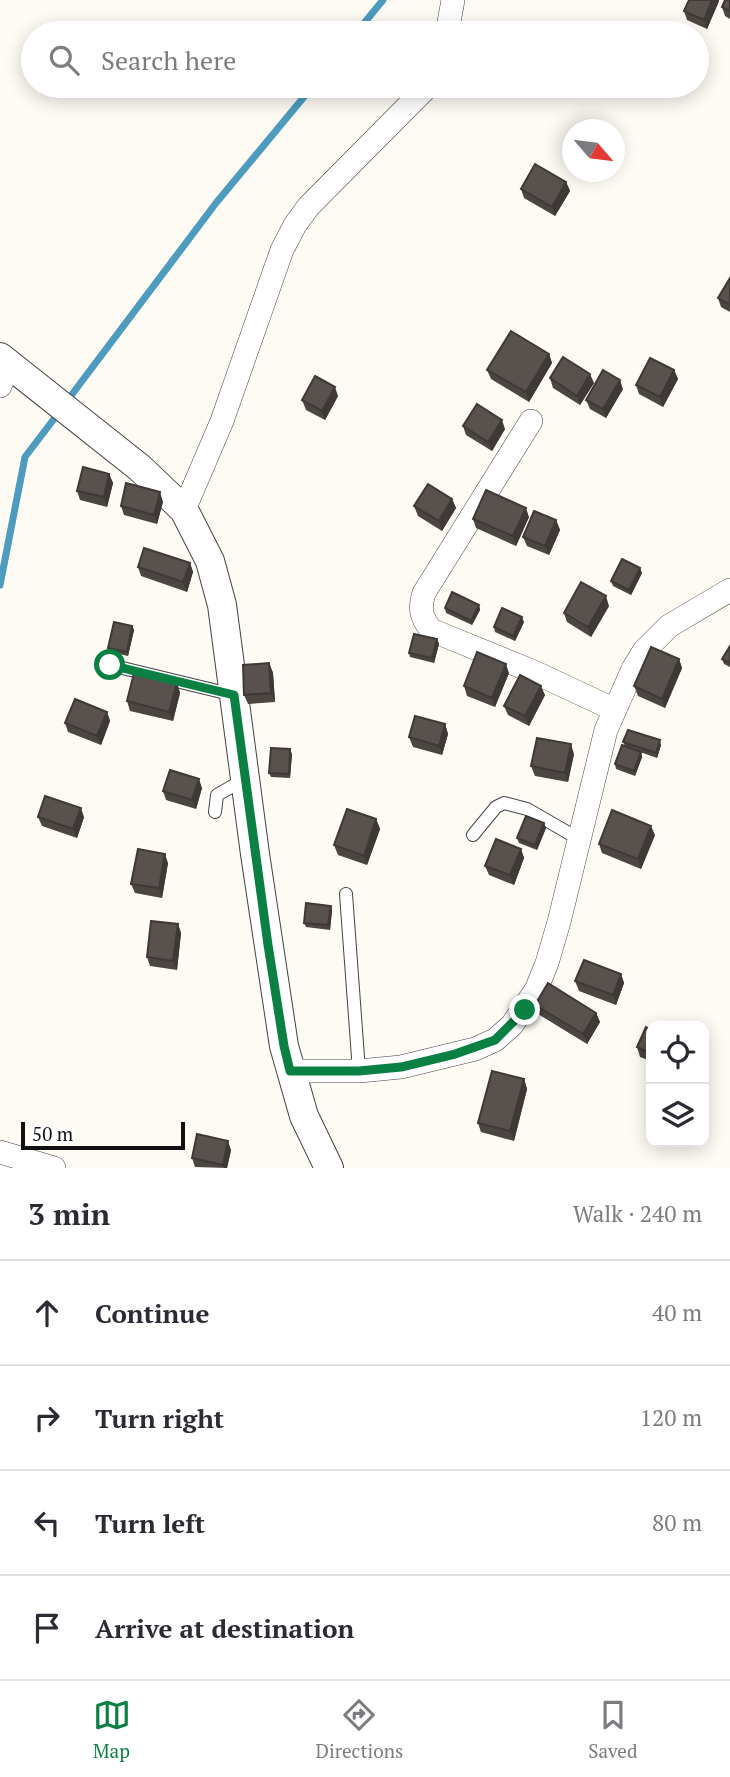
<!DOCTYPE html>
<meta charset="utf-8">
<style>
body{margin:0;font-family:"PT Serif",serif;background:#f2f2f3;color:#2b2b33}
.controls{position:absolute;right:21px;bottom:21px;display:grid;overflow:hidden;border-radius:14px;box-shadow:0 4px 18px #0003}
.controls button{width:63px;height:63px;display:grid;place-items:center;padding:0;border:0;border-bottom:2px solid #e1e1e2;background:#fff;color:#2b2b33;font:35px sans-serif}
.compass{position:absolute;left:562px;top:119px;width:63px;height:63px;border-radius:50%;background:#fff;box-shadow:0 4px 18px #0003;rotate:118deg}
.scale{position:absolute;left:21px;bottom:18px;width:164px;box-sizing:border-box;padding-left:7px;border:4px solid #101010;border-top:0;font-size:19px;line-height:24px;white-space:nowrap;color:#101010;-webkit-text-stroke:5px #fff;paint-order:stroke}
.stop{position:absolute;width:21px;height:21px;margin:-16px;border:5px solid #0b8043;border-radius:50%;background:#fff}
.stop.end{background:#0b8043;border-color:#fff;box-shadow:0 2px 7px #0008}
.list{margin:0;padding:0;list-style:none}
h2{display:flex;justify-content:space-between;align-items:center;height:91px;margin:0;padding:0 28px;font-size:30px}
h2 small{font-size:23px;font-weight:400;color:#7c7c81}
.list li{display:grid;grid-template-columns:46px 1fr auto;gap:21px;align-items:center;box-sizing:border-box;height:105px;padding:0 28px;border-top:2px solid #e1e1e2}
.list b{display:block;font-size:26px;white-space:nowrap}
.list em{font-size:23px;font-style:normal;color:#7c7c81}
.icon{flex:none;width:38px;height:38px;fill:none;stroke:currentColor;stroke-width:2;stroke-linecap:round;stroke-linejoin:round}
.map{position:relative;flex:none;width:730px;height:1168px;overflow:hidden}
.search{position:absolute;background:#fff;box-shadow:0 4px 18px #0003;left:21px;right:21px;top:21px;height:77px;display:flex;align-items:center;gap:18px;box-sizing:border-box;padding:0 24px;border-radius:38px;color:#7c7c81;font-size:26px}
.sheet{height:511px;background:#fff}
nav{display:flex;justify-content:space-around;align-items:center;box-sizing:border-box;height:98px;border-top:2px solid #e1e1e2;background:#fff;font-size:19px;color:#7c7c81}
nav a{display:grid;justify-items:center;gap:4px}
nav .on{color:#0b8043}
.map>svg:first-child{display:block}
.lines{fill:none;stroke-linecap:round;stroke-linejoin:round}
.stream{stroke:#4d9bbf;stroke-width:7}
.service-casing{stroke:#434343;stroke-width:14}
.minor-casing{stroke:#434343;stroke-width:24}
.tertiary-casing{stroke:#434343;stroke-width:30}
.service{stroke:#fff;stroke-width:12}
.minor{stroke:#fff;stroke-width:23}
.tertiary{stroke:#fff;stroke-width:28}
.wall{fill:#4c4643}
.shaded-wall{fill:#3e3937}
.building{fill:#58514e;stroke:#3e3937;stroke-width:2}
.route{stroke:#0b8043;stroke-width:9}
</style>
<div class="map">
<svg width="730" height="1168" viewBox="0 0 730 1168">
<rect width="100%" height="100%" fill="#fefbf5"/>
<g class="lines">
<!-- stream -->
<path class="stream" d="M 356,33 L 383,0
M 67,401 L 216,203 L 313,86
M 0,585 L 25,457 L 60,411"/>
<defs>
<path id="service" d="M 110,665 L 234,695
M 215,812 L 217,795 L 245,779
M 473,835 L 496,807 L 504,803 L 527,809 L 579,839
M 346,894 L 359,1071"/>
<path id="minor" d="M 447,33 L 453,0
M 0,386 L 10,363
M 531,421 L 424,593 C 419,609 421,617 431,630 L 534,672 L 613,709
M 184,510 L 222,421 L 282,250 L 295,225 L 308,207 L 428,86
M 290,1071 L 359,1071 L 401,1067 L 475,1049 L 495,1040 L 512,1025 L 536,990 L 547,963 L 559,922 L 606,730 L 633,669 L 644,651 L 669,626 L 730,590
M 0,1152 L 54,1168"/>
<path id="tertiary" d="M 0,357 L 140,468 L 184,510 L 210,561 L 222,605 L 255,854 L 284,1046 L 304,1116 L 329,1168"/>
</defs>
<!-- service casing -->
<use href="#service" class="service-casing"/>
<!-- minor casing -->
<use href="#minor" class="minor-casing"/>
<!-- tertiary casing -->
<use href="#tertiary" class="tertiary-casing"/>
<!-- service -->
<use href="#service" class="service"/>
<!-- minor -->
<use href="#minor" class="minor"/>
<!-- tertiary -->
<use href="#tertiary" class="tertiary"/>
</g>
<!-- wall -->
<path class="wall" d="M 689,0 L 719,0 L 719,1 L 707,29 L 687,20 L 684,11 Z
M 730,0 L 730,19 L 725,16 L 722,7 Z
M 566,182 L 570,191 L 555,216 L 524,198 L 521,189 Z
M 730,278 L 730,312 L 721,307 L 718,298 Z
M 549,354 L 552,363 L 529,402 L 491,379 L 487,370 Z
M 674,370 L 678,379 L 663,407 L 639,394 L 636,385 Z
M 550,378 L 594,383 L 580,405 L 553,388 Z
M 623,389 L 606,418 L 590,409 L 586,400 Z
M 338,396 L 325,420 L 306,410 L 302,400 Z
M 463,426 L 505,429 L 492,451 L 466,435 Z
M 109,474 L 113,483 L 107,507 L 80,500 L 77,491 Z
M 452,499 L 456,508 L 442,531 L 418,516 L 414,506 Z
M 163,502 L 157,524 L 124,515 L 121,506 Z
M 529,517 L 516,546 L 476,528 L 473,519 Z
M 556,520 L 560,530 L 549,555 L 527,546 L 523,537 Z
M 190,563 L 193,572 L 187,592 L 141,576 L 138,567 Z
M 642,573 L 631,595 L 613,586 L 611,581 Z
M 479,605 L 480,610 L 472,625 L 446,613 L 445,608 Z
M 609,606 L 591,637 L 567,622 L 564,613 Z
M 524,622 L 515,641 L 495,632 L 494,627 Z
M 132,626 L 134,630 L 128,656 L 110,652 L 108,648 Z
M 437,639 L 439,644 L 434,663 L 410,657 L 409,653 Z
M 730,646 L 730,667 L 724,664 L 722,659 Z
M 679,659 L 682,668 L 665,708 L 638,696 L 634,686 Z
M 269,663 L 273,673 L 275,702 L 248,704 L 244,695 Z
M 509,673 L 495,707 L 467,696 L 464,686 Z
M 177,683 L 180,693 L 173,721 L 130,711 L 127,701 Z
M 545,695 L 529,726 L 508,715 L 504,706 Z
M 107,712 L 110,721 L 101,745 L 68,732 L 65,723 Z
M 445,724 L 448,734 L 442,755 L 413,747 L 409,737 Z
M 623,742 L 661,745 L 657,758 L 637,751 L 641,752 L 642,757 L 635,776 L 616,769 L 615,764 L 625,746 Z
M 292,754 L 290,778 L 271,777 L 269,773 Z
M 574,754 L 568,782 L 535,776 L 531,766 Z
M 202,788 L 196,809 L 166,800 L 163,791 Z
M 38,817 L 84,817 L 77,838 L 42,826 Z
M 376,819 L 380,829 L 367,865 L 338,855 L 334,845 Z
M 544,823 L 546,828 L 537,850 L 519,843 L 517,838 Z
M 655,835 L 641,869 L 602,853 L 599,844 Z
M 521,849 L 524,858 L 514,885 L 489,875 L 485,866 Z
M 168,863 L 162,898 L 135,893 L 131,884 Z
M 332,910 L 330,930 L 306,927 L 304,923 Z
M 178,924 L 181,933 L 177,970 L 150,966 L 147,957 Z
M 621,974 L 624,983 L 616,1005 L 579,991 L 575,981 Z
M 535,1005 L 596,1013 L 600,1022 L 587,1044 L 538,1014 Z
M 651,1030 L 651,1061 L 640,1057 L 637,1047 Z
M 524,1079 L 527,1089 L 514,1141 L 481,1132 L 478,1123 Z
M 231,1150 L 227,1168 L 195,1167 L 192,1158 Z"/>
<!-- shaded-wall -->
<path class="shaded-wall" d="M 712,0 L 719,0 L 719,1 L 707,29 L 704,20 Z
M 566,182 L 570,191 L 555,216 L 552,207 Z
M 549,354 L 552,363 L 529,402 L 526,392 Z
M 674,370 L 678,379 L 663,407 L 660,397 Z
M 590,374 L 594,383 L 580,405 L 577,396 Z
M 620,380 L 623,389 L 606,418 L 603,409 Z
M 335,387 L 338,396 L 325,420 L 322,411 Z
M 502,420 L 505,429 L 492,451 L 488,442 Z
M 109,474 L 113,483 L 107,507 L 104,497 Z
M 160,492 L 163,502 L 157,524 L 154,515 Z
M 452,499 L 456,508 L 442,531 L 439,521 Z
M 526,508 L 529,517 L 516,546 L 513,536 Z
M 556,520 L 560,530 L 549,555 L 545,546 Z
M 190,563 L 193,572 L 187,592 L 183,582 Z
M 640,568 L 642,573 L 631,595 L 629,590 Z
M 606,596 L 609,606 L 591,637 L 588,627 Z
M 479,605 L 480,610 L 472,625 L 471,621 Z
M 522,617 L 524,622 L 515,641 L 513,636 Z
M 132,626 L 134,630 L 128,656 L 127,652 Z
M 437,639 L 439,644 L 434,663 L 432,658 Z
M 679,659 L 682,668 L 665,708 L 662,699 Z
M 269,663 L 273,673 L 275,702 L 271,693 Z
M 506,664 L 509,673 L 495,707 L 492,698 Z
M 177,683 L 180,693 L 173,721 L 169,712 Z
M 541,686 L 545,695 L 529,726 L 525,716 Z
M 107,712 L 110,721 L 101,745 L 97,736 Z
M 445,724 L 448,734 L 442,755 L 439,746 Z
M 660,740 L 661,745 L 657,758 L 656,753 Z
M 571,744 L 574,754 L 568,782 L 565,773 Z
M 290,749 L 292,754 L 290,778 L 289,774 Z
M 641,752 L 642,757 L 635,776 L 634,771 Z
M 199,779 L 202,788 L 196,809 L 192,800 Z
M 81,808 L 84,817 L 77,838 L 73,829 Z
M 376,819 L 380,829 L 367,865 L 364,856 Z
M 544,823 L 546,828 L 537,850 L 535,845 Z
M 651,826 L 655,835 L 641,869 L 638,859 Z
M 521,849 L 524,858 L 514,885 L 510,875 Z
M 165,854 L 168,863 L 162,898 L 159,888 Z
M 331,906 L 332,910 L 330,930 L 328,925 Z
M 178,924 L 181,933 L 177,970 L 173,961 Z
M 621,974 L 624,983 L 616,1005 L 613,995 Z
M 596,1013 L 600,1022 L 587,1044 L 583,1034 Z
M 524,1079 L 527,1089 L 514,1141 L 510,1131 Z
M 228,1141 L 231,1150 L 227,1168 L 224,1168 L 223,1165 Z"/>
<!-- building -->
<path class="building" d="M 689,0 L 712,0 L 704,20 L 684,11 Z
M 725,0 L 730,0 L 730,11 L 722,7 Z
M 535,164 L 566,182 L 552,207 L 521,189 Z
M 730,278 L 730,305 L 718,298 Z
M 511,331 L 549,354 L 526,392 L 487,370 Z
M 563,357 L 590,374 L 577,396 L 550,378 Z
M 650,358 L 674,370 L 660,397 L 636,385 Z
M 603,370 L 620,380 L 603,409 L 586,400 Z
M 315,376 L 335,387 L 322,411 L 302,400 Z
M 477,404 L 502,420 L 488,442 L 463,426 Z
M 83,467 L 109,474 L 104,497 L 77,491 Z
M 126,483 L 160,492 L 154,515 L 121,506 Z
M 428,484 L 452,499 L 439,521 L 414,506 Z
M 486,490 L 526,508 L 513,536 L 473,519 Z
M 534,511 L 556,520 L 545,546 L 523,537 Z
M 144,548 L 190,563 L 183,582 L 138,567 Z
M 622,559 L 640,568 L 629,590 L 611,581 Z
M 581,582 L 606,596 L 588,627 L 564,613 Z
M 452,592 L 479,605 L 471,621 L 445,608 Z
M 502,608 L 522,617 L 513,636 L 494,627 Z
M 114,622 L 132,626 L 127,652 L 108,648 Z
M 414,634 L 437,639 L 432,658 L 409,653 Z
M 730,646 L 730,663 L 722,659 Z
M 651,647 L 679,659 L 662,699 L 634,686 Z
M 477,652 L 506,664 L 492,698 L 464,686 Z
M 269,663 L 271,693 L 244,695 L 243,665 Z
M 134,673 L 177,683 L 169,712 L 127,701 Z
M 520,675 L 541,686 L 525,716 L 504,706 Z
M 75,699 L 107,712 L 97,736 L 65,723 Z
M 415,716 L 445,724 L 439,746 L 409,737 Z
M 628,730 L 660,740 L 656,753 L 623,742 Z
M 537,738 L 571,744 L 565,773 L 531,766 Z
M 622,745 L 641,752 L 634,771 L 615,764 Z
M 271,748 L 290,749 L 289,774 L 269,773 Z
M 170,770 L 199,779 L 192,800 L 163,791 Z
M 45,796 L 81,808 L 73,829 L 38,817 Z
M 347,809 L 376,819 L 364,856 L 334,845 Z
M 612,810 L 651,826 L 638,859 L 599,844 Z
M 526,816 L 544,823 L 535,845 L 517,838 Z
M 496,839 L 521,849 L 510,875 L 485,866 Z
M 138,849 L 165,854 L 159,888 L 131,884 Z
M 306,903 L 331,906 L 328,925 L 304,923 Z
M 151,921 L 178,924 L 173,961 L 147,957 Z
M 584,960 L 621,974 L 613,995 L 575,981 Z
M 548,983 L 596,1013 L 583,1034 L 535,1005 Z
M 646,1027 L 651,1030 L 651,1054 L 637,1047 Z
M 492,1071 L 524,1079 L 510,1131 L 478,1123 Z
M 197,1134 L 228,1141 L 223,1165 L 192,1158 Z"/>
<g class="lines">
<!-- route -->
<path class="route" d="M 110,665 L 234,695 L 268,945 L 284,1046 L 290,1071 L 359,1071 L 401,1067 L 455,1054 L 495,1040 L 525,1010"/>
</g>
</svg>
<div class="controls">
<button><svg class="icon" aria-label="locate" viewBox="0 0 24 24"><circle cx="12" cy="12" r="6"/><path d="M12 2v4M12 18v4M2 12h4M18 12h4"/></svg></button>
<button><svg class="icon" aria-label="layers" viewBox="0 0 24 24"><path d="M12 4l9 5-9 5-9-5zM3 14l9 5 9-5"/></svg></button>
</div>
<svg class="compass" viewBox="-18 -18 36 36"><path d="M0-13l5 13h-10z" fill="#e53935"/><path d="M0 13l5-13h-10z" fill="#7c7c81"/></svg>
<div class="scale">50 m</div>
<div class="stop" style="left:110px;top:665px"></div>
<div class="stop end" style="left:525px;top:1010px"></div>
<div class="search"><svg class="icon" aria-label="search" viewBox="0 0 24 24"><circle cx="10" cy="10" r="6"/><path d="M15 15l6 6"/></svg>Search here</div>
</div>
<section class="sheet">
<h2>3 min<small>Walk · 240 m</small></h2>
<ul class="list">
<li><svg class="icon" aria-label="ahead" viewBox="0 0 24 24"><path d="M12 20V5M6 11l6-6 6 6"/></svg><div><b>Continue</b></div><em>40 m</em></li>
<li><svg class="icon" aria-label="right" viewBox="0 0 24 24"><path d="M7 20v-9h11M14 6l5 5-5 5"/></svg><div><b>Turn right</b></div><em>120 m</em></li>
<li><svg class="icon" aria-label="left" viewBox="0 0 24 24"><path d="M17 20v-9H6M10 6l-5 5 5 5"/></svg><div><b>Turn left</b></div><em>80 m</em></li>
<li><svg class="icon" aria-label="arrive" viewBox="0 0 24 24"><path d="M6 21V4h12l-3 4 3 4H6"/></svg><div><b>Arrive at destination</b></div></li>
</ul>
</section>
<nav>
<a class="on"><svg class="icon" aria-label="map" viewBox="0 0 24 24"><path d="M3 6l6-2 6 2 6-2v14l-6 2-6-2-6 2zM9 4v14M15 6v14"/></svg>Map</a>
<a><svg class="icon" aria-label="directions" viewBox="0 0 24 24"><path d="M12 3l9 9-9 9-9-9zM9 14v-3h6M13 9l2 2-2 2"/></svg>Directions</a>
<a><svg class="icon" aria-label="saved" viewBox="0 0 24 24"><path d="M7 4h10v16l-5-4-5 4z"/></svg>Saved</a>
</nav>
